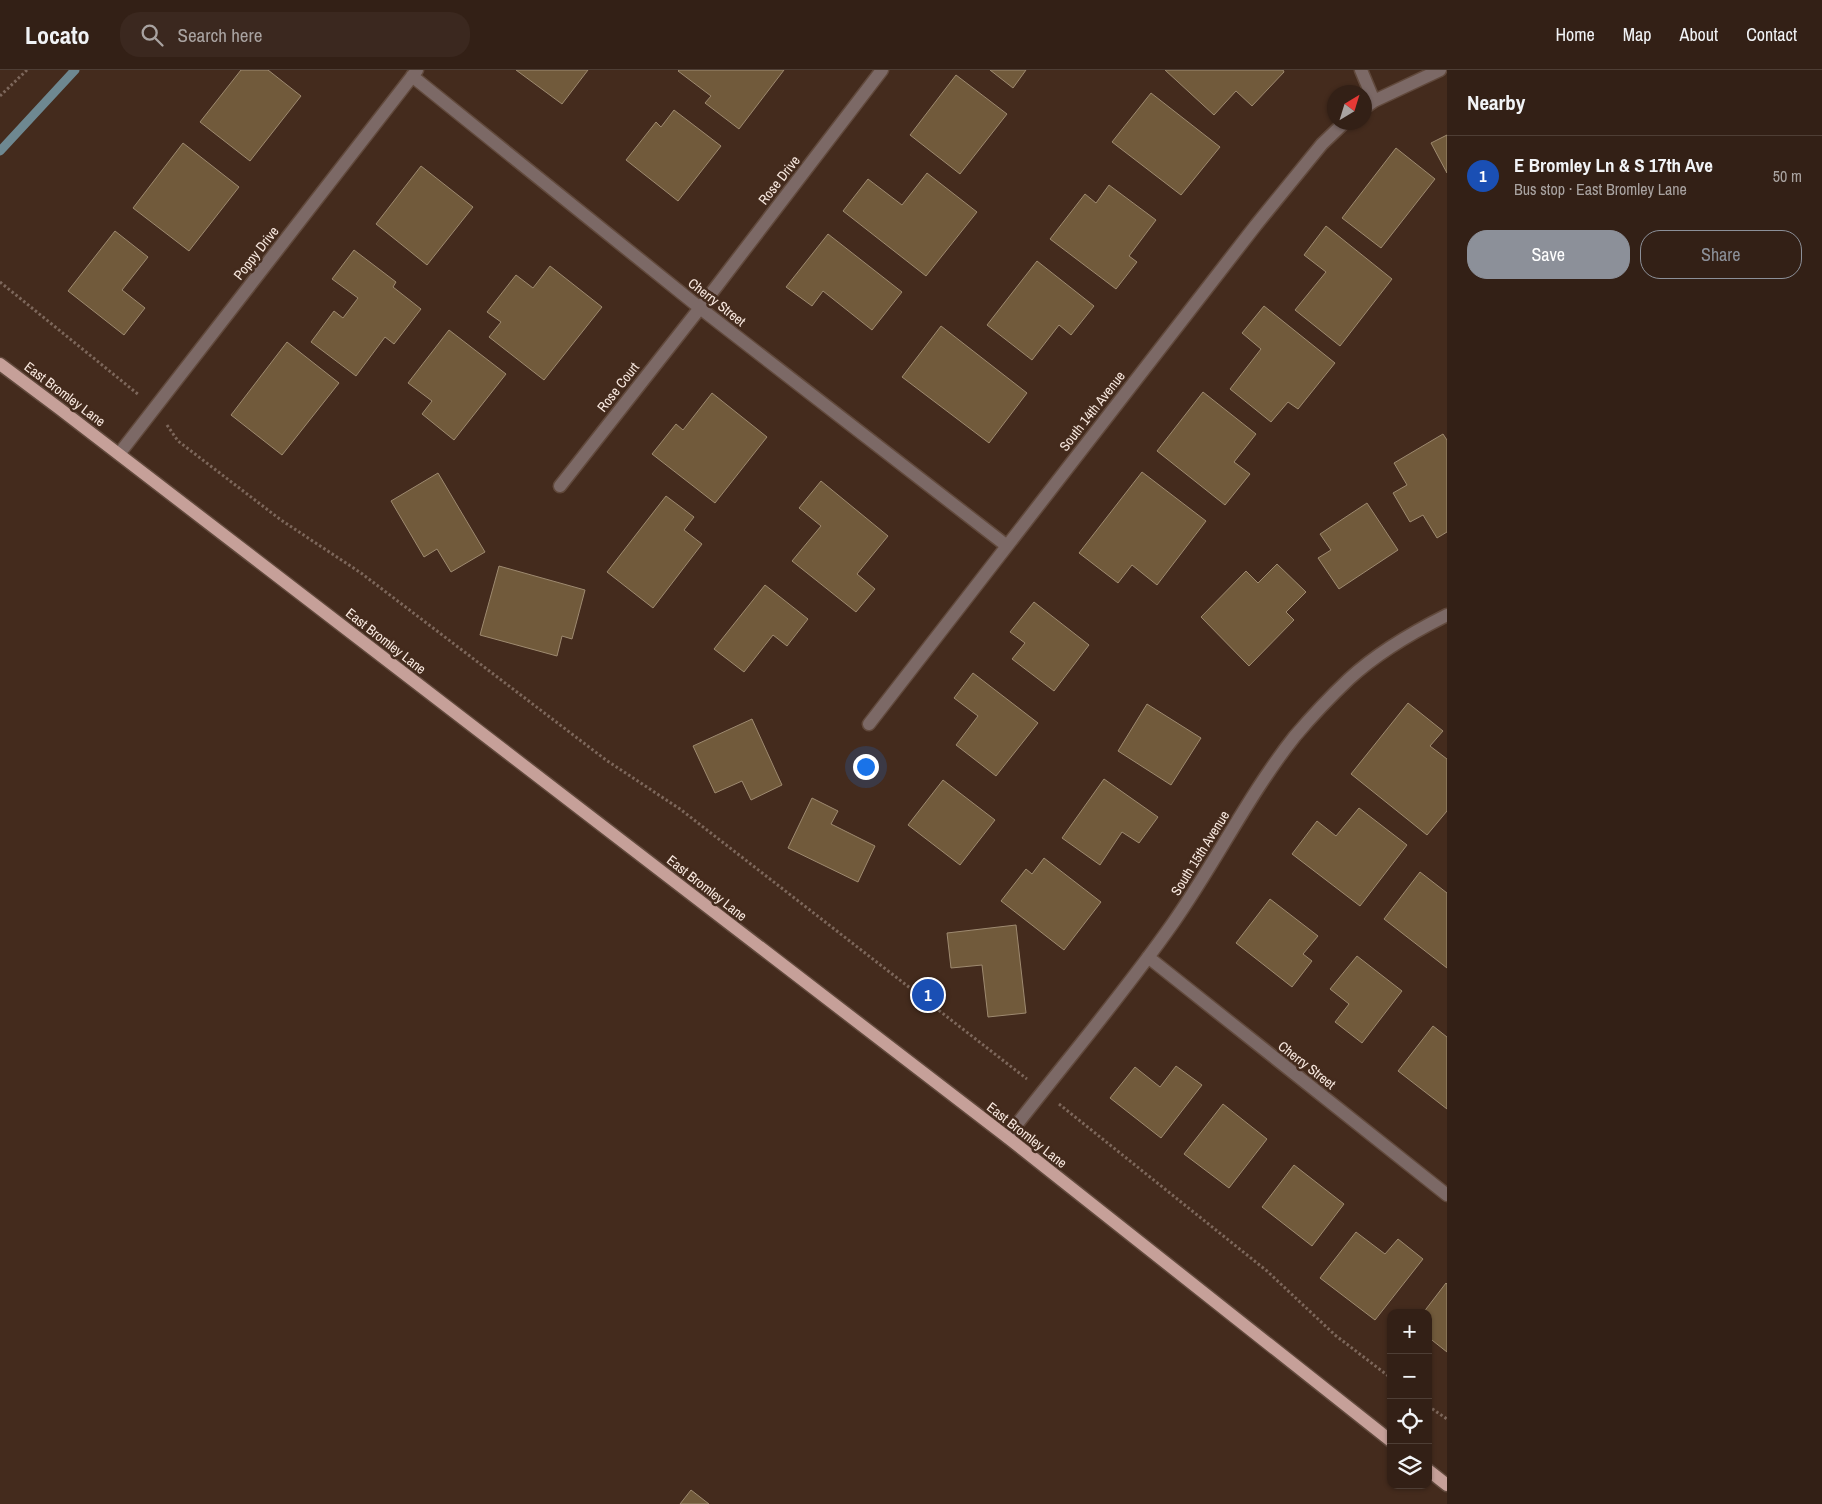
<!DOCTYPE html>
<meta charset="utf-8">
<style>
body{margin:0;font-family:"Archivo Narrow",sans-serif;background:#3b281f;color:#f1f3f6}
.controls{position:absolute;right:15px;bottom:15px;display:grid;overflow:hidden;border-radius:10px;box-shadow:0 1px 4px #0004}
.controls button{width:45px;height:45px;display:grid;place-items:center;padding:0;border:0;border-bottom:1px solid #4e3e35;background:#332016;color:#f1f3f6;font:25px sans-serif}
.compass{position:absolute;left:1327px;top:15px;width:45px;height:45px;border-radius:50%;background:#332016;box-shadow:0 1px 4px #0004;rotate:38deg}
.you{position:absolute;left:865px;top:696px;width:18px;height:18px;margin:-12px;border:4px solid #fff;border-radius:50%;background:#1a73e8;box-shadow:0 0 0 8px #1a73e833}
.badge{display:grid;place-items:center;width:32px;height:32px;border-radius:50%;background:#8c9099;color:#fff;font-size:16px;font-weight:700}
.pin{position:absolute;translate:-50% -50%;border:2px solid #fff;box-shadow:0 1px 5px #0006}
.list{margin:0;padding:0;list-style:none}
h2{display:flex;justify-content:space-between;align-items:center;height:65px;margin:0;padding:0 20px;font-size:21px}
h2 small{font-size:16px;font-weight:400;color:#a9a3a1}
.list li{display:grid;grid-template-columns:32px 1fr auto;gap:15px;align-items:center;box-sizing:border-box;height:80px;padding:0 20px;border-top:1px solid #4e3e35}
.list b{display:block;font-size:19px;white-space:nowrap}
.list p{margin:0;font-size:16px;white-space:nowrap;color:#a9a3a1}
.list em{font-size:16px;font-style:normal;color:#a9a3a1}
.actions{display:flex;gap:10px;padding:15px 20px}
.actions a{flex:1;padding:11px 0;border:1px solid #8c9099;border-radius:20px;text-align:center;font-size:18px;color:#8c9099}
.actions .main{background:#8c9099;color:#fff}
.icon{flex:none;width:28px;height:28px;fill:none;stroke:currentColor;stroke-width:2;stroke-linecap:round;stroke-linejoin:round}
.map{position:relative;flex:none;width:1447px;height:1434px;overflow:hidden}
header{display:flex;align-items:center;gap:30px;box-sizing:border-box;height:70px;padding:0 25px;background:#332016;border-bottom:1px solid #4e3e35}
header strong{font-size:24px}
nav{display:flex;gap:28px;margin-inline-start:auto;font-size:18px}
.search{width:350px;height:45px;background:#3b281f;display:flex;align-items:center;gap:12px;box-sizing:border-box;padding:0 18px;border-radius:20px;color:#a9a3a1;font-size:19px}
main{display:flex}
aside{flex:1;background:#332016}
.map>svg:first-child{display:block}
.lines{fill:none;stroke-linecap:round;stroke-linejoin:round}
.stream{stroke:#6e8891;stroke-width:9}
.building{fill:#715a3b;stroke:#9e8a70}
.minor-casing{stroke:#61493c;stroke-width:15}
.major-casing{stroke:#61493c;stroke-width:15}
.path{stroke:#7d675b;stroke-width:3;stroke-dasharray:2.5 2.5;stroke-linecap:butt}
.minor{stroke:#7c6966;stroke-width:12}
.major{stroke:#c6a099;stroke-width:12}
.labels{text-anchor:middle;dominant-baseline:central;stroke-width:5;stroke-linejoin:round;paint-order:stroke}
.street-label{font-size:14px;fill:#f8e8df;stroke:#442b1d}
</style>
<header>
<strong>Locato</strong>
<div class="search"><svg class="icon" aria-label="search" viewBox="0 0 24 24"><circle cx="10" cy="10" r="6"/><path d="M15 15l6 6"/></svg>Search here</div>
<nav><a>Home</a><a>Map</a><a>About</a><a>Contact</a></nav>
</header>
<main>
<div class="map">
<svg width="1447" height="1434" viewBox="0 0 1447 1434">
<rect width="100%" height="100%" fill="#442b1d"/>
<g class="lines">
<!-- stream -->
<path class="stream" d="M 0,81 L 75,0"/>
</g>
<!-- building -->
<path class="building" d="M 241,0 L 268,0 L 301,26 L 250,91 L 200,52 Z
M 516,0 L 588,0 L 562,34 Z
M 679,0 L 784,0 L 739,59 L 705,33 L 711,26 L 678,1 Z
M 990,0 L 1026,0 L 1013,18 Z
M 1165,0 L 1283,0 L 1284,2 L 1252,36 L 1236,21 L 1214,45 Z
M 956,5 L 1007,44 L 960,104 L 910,65 Z
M 1151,23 L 1220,77 L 1181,125 L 1112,72 Z
M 674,40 L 721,76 L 678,131 L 626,90 L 656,52 L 661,57 Z
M 1447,65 L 1447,103 L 1431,73 Z
M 183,73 L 239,117 L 189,181 L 133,138 Z
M 1396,78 L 1435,109 L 1381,178 L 1342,148 Z
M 421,96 L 473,137 L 427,195 L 376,154 Z
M 927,103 L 977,142 L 926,206 L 843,141 L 868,109 L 902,135 Z
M 1109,115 L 1156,150 L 1129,186 L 1137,192 L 1116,219 L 1050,169 L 1085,124 L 1096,133 Z
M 1326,156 L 1392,209 L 1340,276 L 1295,240 L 1326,202 L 1304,185 Z
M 115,161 L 148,187 L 122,220 L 145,238 L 124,265 L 68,221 Z
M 828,164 L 902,222 L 872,260 L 823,221 L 812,236 L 786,217 Z
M 354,180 L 396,212 L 393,217 L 421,239 L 394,274 L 385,267 L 356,306 L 311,272 L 334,241 L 343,248 L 358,228 L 332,209 Z
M 1037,191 L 1094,236 L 1071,265 L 1059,255 L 1032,290 L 987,255 Z
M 550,196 L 602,237 L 544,310 L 489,267 L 501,252 L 487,242 L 516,205 L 533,218 Z
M 1264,236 L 1335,293 L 1298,339 L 1288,332 L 1271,352 L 1230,319 L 1261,279 L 1242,263 Z
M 941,256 L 1027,323 L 989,373 L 902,307 Z
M 449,260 L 506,304 L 454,370 L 422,344 L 432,331 L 408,313 Z
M 287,272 L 339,313 L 282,385 L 231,345 Z
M 1203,322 L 1256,364 L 1234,392 L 1250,404 L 1225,435 L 1157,381 Z
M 712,323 L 767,367 L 715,433 L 652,384 L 676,354 L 683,360 Z
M 1443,364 L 1447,370 L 1447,462 L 1437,468 L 1423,445 L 1410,452 L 1393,423 L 1407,415 L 1394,393 Z
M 1142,402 L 1206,451 L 1157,515 L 1132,495 L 1118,513 L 1079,483 Z
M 438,403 L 485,482 L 451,502 L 437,479 L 424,487 L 391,431 Z
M 821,411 L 888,466 L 857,504 L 875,519 L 856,542 L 792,491 L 821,456 L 799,438 Z
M 666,426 L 694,447 L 684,460 L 702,474 L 653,538 L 607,502 Z
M 1367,433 L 1398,480 L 1339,519 L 1318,488 L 1331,480 L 1320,464 Z
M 1277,494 L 1306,522 L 1286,542 L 1294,550 L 1249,596 L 1201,547 L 1246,501 L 1258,513 Z
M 499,496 L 585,520 L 572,569 L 562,566 L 557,586 L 480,565 Z
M 765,515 L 808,549 L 787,576 L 773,565 L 744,602 L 714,579 Z
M 1034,532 L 1089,575 L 1054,621 L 1012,589 L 1025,573 L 1010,562 Z
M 973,603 L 1038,653 L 996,706 L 956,675 L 978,646 L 954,628 Z
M 1408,633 L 1443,661 L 1430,676 L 1447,689 L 1447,741 L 1427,765 L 1351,704 Z
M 1147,634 L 1201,668 L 1171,715 L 1118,681 Z
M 752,649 L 782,715 L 751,730 L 742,711 L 715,723 L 693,676 Z
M 1104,709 L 1158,747 L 1139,773 L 1122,762 L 1100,795 L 1062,768 Z
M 943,710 L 995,750 L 960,795 L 908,755 Z
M 812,728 L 838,741 L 831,754 L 875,776 L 858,812 L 788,778 Z
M 1359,738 L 1407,775 L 1360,836 L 1292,784 L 1317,751 L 1336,766 Z
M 1044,788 L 1101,832 L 1064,880 L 1001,831 L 1026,799 L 1032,804 Z
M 1420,802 L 1447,823 L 1447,898 L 1384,849 Z
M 1270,829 L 1318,866 L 1303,884 L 1312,891 L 1292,917 L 1236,873 Z
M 1016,855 L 1026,943 L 988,947 L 982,895 L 951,898 L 947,863 Z
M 1357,886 L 1402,921 L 1362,973 L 1335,952 L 1349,934 L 1330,919 Z
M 1433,956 L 1447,967 L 1447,1039 L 1398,1001 Z
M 1176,996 L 1202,1015 L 1161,1068 L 1110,1028 L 1135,997 L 1160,1017 Z
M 1223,1034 L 1267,1069 L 1229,1118 L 1184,1084 Z
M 1294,1095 L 1344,1134 L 1312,1176 L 1262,1137 Z
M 1356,1162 L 1385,1184 L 1398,1169 L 1423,1189 L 1375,1250 L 1320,1208 Z
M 1446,1213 L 1447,1214 L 1447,1282 L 1428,1267 L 1428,1243 L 1423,1243 Z
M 691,1420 L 709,1434 L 680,1434 Z"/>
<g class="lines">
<defs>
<path id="minor" d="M 1361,0 L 1374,31
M 412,6 L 700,238 L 1007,476
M 1364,38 L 1374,31 L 1440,0
M 119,384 L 417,0
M 560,416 L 700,238 L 882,0
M 869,654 L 1256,155 L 1322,74 L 1345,52
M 1148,887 L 1447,1125
M 1007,1067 C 1062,996 1121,927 1173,853 C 1216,792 1249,724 1295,666 C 1312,646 1330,627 1349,609 C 1378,582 1413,562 1447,545"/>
<path id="major" d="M 0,294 L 60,339 L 1007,1067 L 1391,1371
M 1428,1400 L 1447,1415"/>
</defs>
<!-- minor casing -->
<use href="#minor" class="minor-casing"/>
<!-- major casing -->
<use href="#major" class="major-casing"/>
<!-- path -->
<path class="path" d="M 0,26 L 27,0
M 0,212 L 139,325
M 167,355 L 178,371 L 281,450 L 361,503 L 606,690 L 680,739 L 1027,1009
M 1059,1034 L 1267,1201 L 1335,1265 L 1391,1308
M 1428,1336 L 1447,1349"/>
<!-- minor -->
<use href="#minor" class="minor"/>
<!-- major -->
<use href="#major" class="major"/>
</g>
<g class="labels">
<!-- street labels -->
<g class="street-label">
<text transform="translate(779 110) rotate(-52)">Rose Drive</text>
<text transform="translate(256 183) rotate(-52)">Poppy Drive</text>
<text transform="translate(717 232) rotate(38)">Cherry Street</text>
<text transform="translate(618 317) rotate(-52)">Rose Court</text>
<text transform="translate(65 324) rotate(37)">East Bromley Lane</text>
<text transform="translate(1092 341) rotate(-52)">South 14th Avenue</text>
<text transform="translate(386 571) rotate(38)">East Bromley Lane</text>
<text transform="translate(1200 783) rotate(-58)">South 15th Avenue</text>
<text transform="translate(707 818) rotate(38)">East Bromley Lane</text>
<text transform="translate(1307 995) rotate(38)">Cherry Street</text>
<text transform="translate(1027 1065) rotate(38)">East Bromley Lane</text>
</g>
</g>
</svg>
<div class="controls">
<button>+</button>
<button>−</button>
<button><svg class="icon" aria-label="locate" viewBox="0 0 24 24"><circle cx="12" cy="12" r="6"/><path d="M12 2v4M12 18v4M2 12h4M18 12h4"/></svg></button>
<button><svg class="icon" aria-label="layers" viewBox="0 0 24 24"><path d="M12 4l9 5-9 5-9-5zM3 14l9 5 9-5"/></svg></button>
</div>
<svg class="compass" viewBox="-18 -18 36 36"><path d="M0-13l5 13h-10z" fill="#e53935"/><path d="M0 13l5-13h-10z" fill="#a9a3a1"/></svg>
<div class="you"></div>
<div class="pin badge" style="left:928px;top:925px;background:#1a4fb4">1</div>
</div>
<aside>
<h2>Nearby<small></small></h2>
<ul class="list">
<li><span class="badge" style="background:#1a4fb4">1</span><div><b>E Bromley Ln &amp; S 17th Ave</b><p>Bus stop · East Bromley Lane</p></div><em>50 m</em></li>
</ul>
<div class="actions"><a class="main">Save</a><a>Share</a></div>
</aside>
</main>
